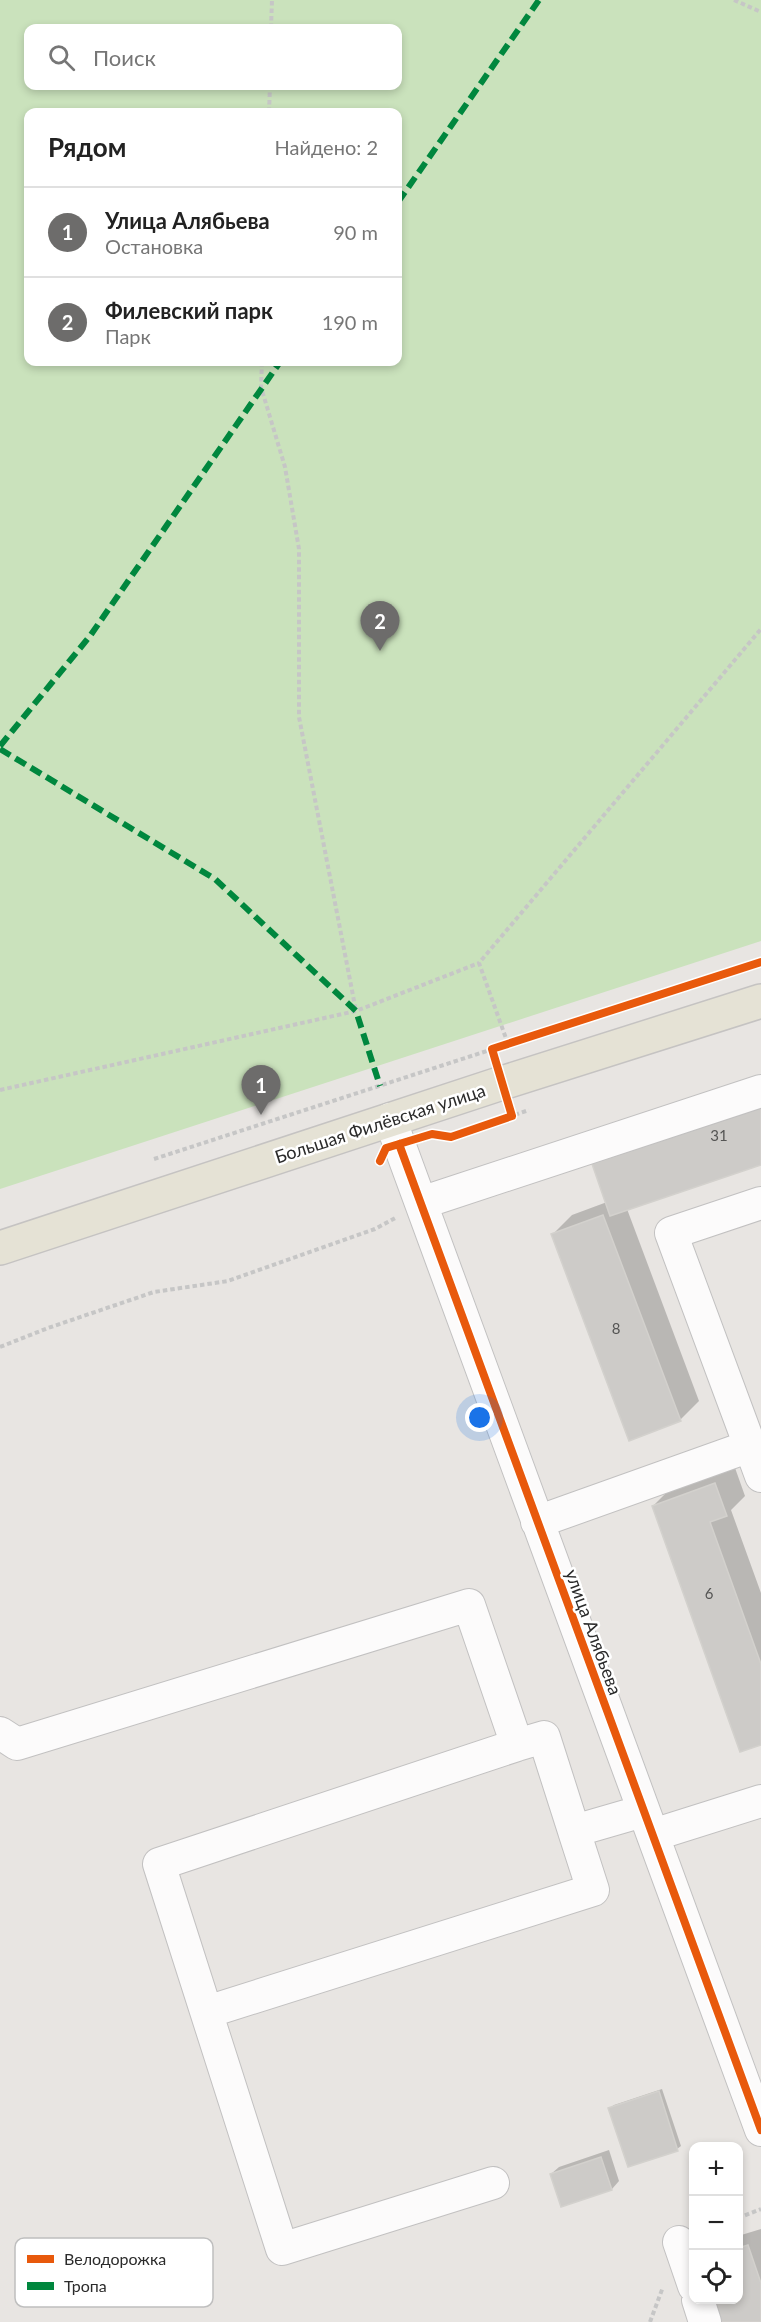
<!DOCTYPE html>
<html lang="ru">
<meta charset="utf-8">
<style>
body{margin:0;font-family:Lato,sans-serif;background:#f2f2f2;color:#222}
.controls{position:absolute;right:18px;bottom:18px;display:grid;overflow:hidden;border-radius:12px;box-shadow:0 3px 9px #0003}
.controls button{width:54px;height:54px;display:grid;place-items:center;padding:0;border:0;border-bottom:2px solid #e0e0e0;background:#fff;color:#222;font:30px sans-serif}
.you{position:absolute;left:480px;top:1418px;width:21px;height:21px;margin:-15px;border:4px solid #fff;border-radius:50%;background:#1a73e8;box-shadow:0 0 0 9px #1a73e833}
.badge{display:grid;place-items:center;width:39px;height:39px;border-radius:50%;background:#6d6c6b;color:#fff;font-size:20px;font-weight:700}
.pin{position:absolute;translate:-50% -50px;filter:drop-shadow(0 2px 3px #0008)}
.pin::after{content:'';position:absolute;top:32px;width:21px;height:18px;background:inherit;clip-path:polygon(0 0,100% 0,50% 100%)}
.list{margin:0;padding:0;list-style:none}
h2{display:flex;justify-content:space-between;align-items:center;height:78px;margin:0;padding:0 24px;font-size:26px}
h2 small{font-size:20px;font-weight:400;color:#767676}
.list li{display:grid;grid-template-columns:39px 1fr auto;gap:18px;align-items:center;box-sizing:border-box;height:90px;padding:0 24px;border-top:2px solid #e0e0e0}
.list b{display:block;font-size:22px;white-space:nowrap}
.list p{margin:0;font-size:20px;white-space:nowrap;color:#767676}
.list em{font-size:20px;font-style:normal;color:#767676}
.icon{flex:none;width:33px;height:33px;fill:none;stroke:currentColor;stroke-width:2;stroke-linecap:round;stroke-linejoin:round}
.map{position:relative;flex:none;width:761px;height:2322px;overflow:hidden}
.search{position:absolute;background:#fff;box-shadow:0 3px 9px #0003;left:24px;top:24px;width:378px;height:66px;display:flex;align-items:center;gap:15px;box-sizing:border-box;padding:0 21px;border-radius:12px;color:#767676;font-size:22px}
.panel{position:absolute;background:#fff;box-shadow:0 3px 9px #0003;left:24px;top:108px;width:378px;height:258px;border-radius:12px}
.map>svg:first-child{display:block}
.green{fill:#cae2bc;fill-rule:evenodd}
.shadow{fill:#0003}
.building{fill:#cdcbc8;stroke:#d3d1cd;stroke-width:1.5}
.lines{fill:none;stroke-linecap:round;stroke-linejoin:round}
.minor-casing{stroke:#c2c1c1;stroke-width:34}
.major-casing{stroke:#c5c3c2;stroke-width:36}
.path{stroke:#c6c6c6;stroke-width:4;stroke-dasharray:4.5 3;stroke-linecap:butt}
.minor{stroke:#fcfbfb;stroke-width:32}
.major{stroke:#e5e2d5;stroke-width:33}
.quiet{stroke:#00873e;stroke-width:6;stroke-dasharray:12 6;stroke-linecap:butt}
.cycleway-casing{stroke:#fff;stroke-width:11}
.cycleway{stroke:#e8590c;stroke-width:8}
.labels{text-anchor:middle;dominant-baseline:central;stroke-width:5;stroke-linejoin:round;paint-order:stroke}
.number-label{font-size:15px;fill:#555554}
.street-label{font-size:18px;fill:#2b2b2b;stroke:#fff}
.key{fill:#fff;stroke:#bfbfbf;stroke-width:1.5}
.key-label{font-size:16px;fill:#2b2b2b}
</style>
<div class="map">
<svg width="761" height="2322" viewBox="0 0 761 2322">
<rect width="100%" height="100%" fill="#e8e5e2"/>
<!-- green -->
<path class="green" d="M 0,0 L 761,0 L 761,941 L 0,1189 ZM 28,28 L 398,28 L 398,86 L 28,86 ZM 28,112 L 398,112 L 398,362 L 28,362 Z"/>
<!-- shadow -->
<path class="shadow" d="M 761,1095 L 761,1164 L 627,1209 L 699,1401 L 680,1420 L 553,1234 L 572,1215 L 607,1202 L 594,1164 L 613,1145 Z
M 734,1465 L 745,1496 L 731,1510 L 761,1593 L 761,1743 L 653,1506 L 672,1487 Z
M 662,2089 L 681,2146 L 677,2149 L 610,2108 L 614,2105 Z
M 609,2150 L 619,2181 L 612,2189 L 562,2205 L 551,2174 L 559,2167 Z
M 761,2229 L 761,2322 L 721,2322 L 714,2300 L 738,2300 L 738,2236 Z"/>
<!-- building -->
<path class="building" d="M 761,1107 L 761,1165 L 610,1216 L 592,1164 Z
M 603,1215 L 681,1421 L 629,1441 L 551,1234 Z
M 715,1483 L 727,1516 L 710,1522 L 761,1664 L 761,1745 L 740,1752 L 652,1506 Z
M 659,2091 L 678,2151 L 628,2167 L 608,2108 Z
M 601,2157 L 612,2190 L 561,2207 L 550,2174 Z
M 748,2245 L 761,2283 L 761,2322 L 720,2322 L 712,2300 L 738,2300 L 738,2248 Z"/>
<g class="lines">
<defs>
<path id="minor" d="M 390,1119 L 761,2130
M 421,1203 L 761,1091
M 750,1446 L 671,1233 L 761,1203
M 537,1522 L 750,1446 L 761,1476
M 0,1733 L 17,1744 L 469,1605 L 517,1745 L 159,1864 L 282,2249 L 493,2183
M 517,1745 L 544,1737 L 574,1831 L 643,1811
M 653,1835 L 761,1801
M 207,2012 L 593,1890 L 574,1831
M 679,2242 L 694,2286
M 698,2300 L 705,2322"/>
<path id="major" d="M 0,1248 L 502,1083 L 761,1001"/>
</defs>
<!-- minor casing -->
<use href="#minor" class="minor-casing"/>
<!-- major casing -->
<use href="#major" class="major-casing"/>
<!-- path -->
<path class="path" d="M 734,0 L 761,12
M 271,28 L 272,0
M 269,112 L 270,86
M 262,362 L 261,387 L 285,467 L 299,549 L 299,717 L 356,1011
M 508,1044 L 479,963 L 761,629
M 0,1090 L 356,1011 L 479,963
M 451,1137 L 529,1110
M 154,1159 L 761,962
M 0,1347 L 48,1328 L 154,1292 L 228,1281 L 375,1229 L 397,1217
M 738,2218 L 761,2209
M 650,2322 L 663,2287"/>
<!-- minor -->
<use href="#minor" class="minor"/>
<!-- major -->
<use href="#major" class="major"/>
<!-- quiet -->
<path class="quiet" d="M 398,202 L 539,0
M 0,746 L 90,636 L 280,362
M 0,749 L 215,879 L 356,1011 L 380,1086"/>
<defs>
<path id="cycleway" d="M 399,1144 L 761,2130
M 380,1161 L 386,1148 L 432,1134 L 451,1137 L 512,1116 L 492,1049 L 761,962"/>
</defs>
<!-- cycleway casing -->
<use href="#cycleway" class="cycleway-casing"/>
<!-- cycleway -->
<use href="#cycleway" class="cycleway"/>
</g>
<g class="labels">
<!-- number labels -->
<g class="number-label">
<text x="719" y="1135">31</text>
<text x="616" y="1328">8</text>
<text x="709" y="1593">6</text>
</g>
<!-- street labels -->
<g class="street-label">
<text transform="translate(380 1123) rotate(-18)">Большая Филёвская улица</text>
<text transform="translate(594 1632) rotate(70)">улица Алябьева</text>
</g>
</g>
<!-- legend -->
<rect x="15" y="2238" width="198" height="69" rx="9" class="key"/>
<rect x="27" y="2255" width="27" height="8" fill="#e8590c"/>
<rect x="27" y="2282" width="27" height="8" fill="#00873e"/>
<g class="key-label">
<text x="64" y="2265">Велодорожка</text>
<text x="64" y="2292">Тропа</text>
</g>
</svg>
<div class="controls">
<button>+</button>
<button>−</button>
<button><svg class="icon" aria-label="locate" viewBox="0 0 24 24"><circle cx="12" cy="12" r="6"/><path d="M12 2v4M12 18v4M2 12h4M18 12h4"/></svg></button>
</div>
<div class="you"></div>
<div class="pin badge" style="left:261px;top:1115px">1</div>
<div class="pin badge" style="left:380px;top:651px">2</div>
<div class="search"><svg class="icon" aria-label="search" viewBox="0 0 24 24"><circle cx="10" cy="10" r="6"/><path d="M15 15l6 6"/></svg>Поиск</div>
<section class="panel">
<h2>Рядом<small>Найдено: 2</small></h2>
<ul class="list">
<li><span class="badge">1</span><div><b>Улица Алябьева</b><p>Остановка</p></div><em>90 m</em></li>
<li><span class="badge">2</span><div><b>Филевский парк</b><p>Парк</p></div><em>190 m</em></li>
</ul>
</section>
</div>
